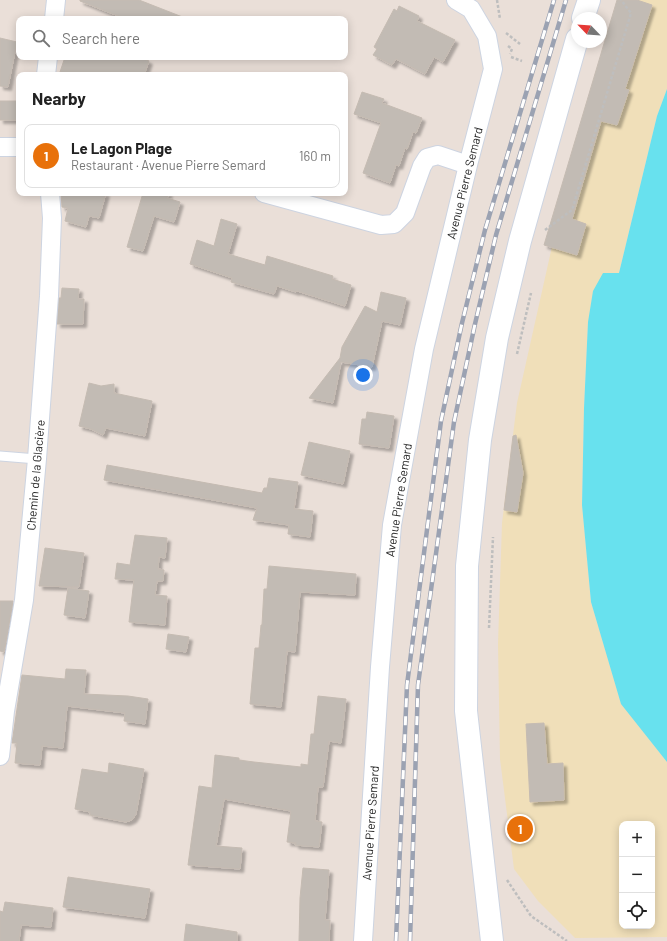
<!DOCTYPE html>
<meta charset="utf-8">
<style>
body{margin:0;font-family:Barlow,sans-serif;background:#f2f2f2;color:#222}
.controls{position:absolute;right:12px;bottom:12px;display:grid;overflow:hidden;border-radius:8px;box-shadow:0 2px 10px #0003}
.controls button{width:36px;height:36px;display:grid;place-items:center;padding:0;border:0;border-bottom:1px solid #e0e0e0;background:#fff;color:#222;font:20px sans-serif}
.compass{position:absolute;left:571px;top:12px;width:36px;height:36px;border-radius:50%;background:#fff;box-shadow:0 2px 10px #0003;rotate:295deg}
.you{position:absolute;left:363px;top:375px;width:14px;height:14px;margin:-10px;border:3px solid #fff;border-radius:50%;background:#1a73e8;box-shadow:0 0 0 6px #1a73e833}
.badge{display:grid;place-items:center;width:26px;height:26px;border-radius:50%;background:#ea580c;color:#fff;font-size:13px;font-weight:700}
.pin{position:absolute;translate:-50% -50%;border:2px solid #fff;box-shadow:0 1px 4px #0006}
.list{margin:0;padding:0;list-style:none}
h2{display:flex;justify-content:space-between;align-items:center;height:52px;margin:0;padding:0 16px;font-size:17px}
h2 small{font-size:13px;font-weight:400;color:#767676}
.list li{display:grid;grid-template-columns:26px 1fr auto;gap:12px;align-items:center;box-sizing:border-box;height:64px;margin:0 8px 8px;padding:0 8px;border:1px solid #e0e0e0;border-radius:8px}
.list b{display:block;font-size:15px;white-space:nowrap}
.list p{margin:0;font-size:13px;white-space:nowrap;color:#767676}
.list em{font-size:13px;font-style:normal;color:#767676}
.icon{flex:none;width:22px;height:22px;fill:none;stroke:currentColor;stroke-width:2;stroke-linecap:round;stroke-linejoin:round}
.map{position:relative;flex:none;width:667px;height:941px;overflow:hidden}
.search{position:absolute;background:#fff;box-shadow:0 2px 10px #0003;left:16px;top:16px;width:332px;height:44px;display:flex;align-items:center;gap:10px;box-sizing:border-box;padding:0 14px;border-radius:8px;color:#767676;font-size:15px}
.panel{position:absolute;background:#fff;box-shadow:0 2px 10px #0003;left:16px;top:72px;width:332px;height:124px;border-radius:8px}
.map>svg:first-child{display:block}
.sand{fill:#f0dfb9;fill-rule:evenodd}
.water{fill:#68e1ee}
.building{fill:#c2bbb4;stroke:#c5bbb2;filter:url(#shadow)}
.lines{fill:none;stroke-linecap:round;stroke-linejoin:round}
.service-casing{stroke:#cdd4e1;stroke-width:11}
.minor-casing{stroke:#cdd4e1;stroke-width:20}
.secondary-casing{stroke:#cdd4e1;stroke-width:24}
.path{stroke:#bebebe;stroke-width:2.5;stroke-dasharray:3 2;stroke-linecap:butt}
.service{stroke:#fff;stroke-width:9}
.minor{stroke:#fff;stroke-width:18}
.secondary{stroke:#fff;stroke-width:22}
.rail-casing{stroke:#9ba2b2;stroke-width:4.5}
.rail{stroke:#fff;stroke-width:3;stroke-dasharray:9;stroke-linecap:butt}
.labels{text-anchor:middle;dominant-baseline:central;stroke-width:3;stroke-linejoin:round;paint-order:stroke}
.street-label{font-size:12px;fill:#272727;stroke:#fff}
</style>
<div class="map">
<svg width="667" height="941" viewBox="0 0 667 941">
<defs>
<filter id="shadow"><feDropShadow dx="3.5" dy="3.5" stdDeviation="1" flood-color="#0004"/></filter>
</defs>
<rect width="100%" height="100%" fill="#eadfd8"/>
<!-- sand -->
<path class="sand" d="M 619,0 L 667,0 L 667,89 L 657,116 L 619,273 L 588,322 L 584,408 L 582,504 L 591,602 L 621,703 L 667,762 L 667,937 L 575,938 L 538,901 L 514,869 L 500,759 L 498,644 L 502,523 L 517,403 L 568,175 ZM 622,824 L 652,824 L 652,926 L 622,926 Z"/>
<!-- water -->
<path class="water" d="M 667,89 L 667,762 L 621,704 L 591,602 L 582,505 L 584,408 L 588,322 L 593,291 L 603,273 L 619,273 L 657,116 Z"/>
<!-- building -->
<path class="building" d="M 80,0 L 139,0 L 185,18 L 185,19 L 126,19 L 80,1 Z
M 617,0 L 637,0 L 652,5 L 625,89 L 629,90 L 617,125 L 601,121 L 572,219 L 586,224 L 577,255 L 544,245 Z
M 399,6 L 419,16 L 417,21 L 455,40 L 443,62 L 434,57 L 425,74 L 396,59 L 392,65 L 373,55 L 377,49 L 374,47 L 394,9 L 397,11 Z
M 0,38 L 17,42 L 8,87 L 0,86 Z
M 65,57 L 139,57 L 149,61 L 144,75 L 59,75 Z
M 362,92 L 384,99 L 382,103 L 422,118 L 416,133 L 413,132 L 407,149 L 405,148 L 399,166 L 396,165 L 390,183 L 363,173 L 381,123 L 354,114 Z
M 0,101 L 19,101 L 19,120 L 0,120 Z
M 61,193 L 106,193 L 99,218 L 89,216 L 86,227 L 65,221 L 68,208 L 62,207 Z
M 143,193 L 169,193 L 167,198 L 180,202 L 174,222 L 154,216 L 143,251 L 127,247 Z
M 221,219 L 237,224 L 228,254 L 265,265 L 267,256 L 333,276 L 332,279 L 351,285 L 345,306 L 297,291 L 296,292 L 277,286 L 274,294 L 231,282 L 232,278 L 190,264 L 197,240 L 214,246 Z
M 62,288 L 79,289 L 78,299 L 84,299 L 83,324 L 57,324 L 59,298 L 61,298 Z
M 381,292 L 406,298 L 400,325 L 382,321 L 372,367 L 341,362 L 333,403 L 309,398 L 340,358 L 342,347 L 365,306 L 377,312 Z
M 89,383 L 101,386 L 114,384 L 114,393 L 152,401 L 145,436 L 106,428 L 103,435 L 91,429 L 79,426 Z
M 367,412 L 394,416 L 389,448 L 359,444 L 362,419 L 366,419 Z
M 516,435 L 523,473 L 517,512 L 504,510 L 513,436 Z
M 309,442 L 350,451 L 343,484 L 301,475 Z
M 107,465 L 262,493 L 264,488 L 267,488 L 269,478 L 298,482 L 294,509 L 313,511 L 310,537 L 288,534 L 289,525 L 253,520 L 257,508 L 104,480 Z
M 135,535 L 167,538 L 165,558 L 159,557 L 158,569 L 164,570 L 163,581 L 157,581 L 155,595 L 167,596 L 165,625 L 129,622 L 134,580 L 115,579 L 117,563 L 130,565 Z
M 45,548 L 84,553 L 79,587 L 39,586 Z
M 269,566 L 356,574 L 355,595 L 300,592 L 295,652 L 287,651 L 281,707 L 250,704 L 255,648 L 259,648 L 261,625 L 262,625 L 264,589 L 267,589 Z
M 68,588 L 89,591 L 85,618 L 64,615 Z
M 0,601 L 13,601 L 4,652 L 0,651 Z
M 168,634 L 189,637 L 186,652 L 166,649 Z
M 66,669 L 86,670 L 84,694 L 128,696 L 148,699 L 145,724 L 124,721 L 125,713 L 67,706 L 63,748 L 42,746 L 40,765 L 15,763 L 17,743 L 12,743 L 22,675 L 65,679 Z
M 318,696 L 346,699 L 341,743 L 329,741 L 323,787 L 318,787 L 315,821 L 322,822 L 319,847 L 295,845 L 296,843 L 287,842 L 291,811 L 224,799 L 216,846 L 242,848 L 240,869 L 188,865 L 191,843 L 199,786 L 212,788 L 215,755 L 239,758 L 239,760 L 254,762 L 301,767 L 301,764 L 308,765 L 311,734 L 314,734 Z
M 544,723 L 547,764 L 563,763 L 564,800 L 530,802 L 526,724 Z
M 109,763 L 144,769 L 136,814 L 133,819 L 129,821 L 126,822 L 90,815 L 90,812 L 75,809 L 82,769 L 108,773 Z
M 303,868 L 329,870 L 325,920 L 330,920 L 329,941 L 299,941 L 300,898 Z
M 68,877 L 150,889 L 145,918 L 63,907 Z
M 5,902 L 53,908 L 51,927 L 21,925 L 19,941 L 0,941 L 0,911 L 3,912 Z
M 186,924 L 237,932 L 237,941 L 184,941 Z"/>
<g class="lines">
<defs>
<path id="service" d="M 0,456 L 37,459"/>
<path id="minor" d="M 54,19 L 56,0
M 46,75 L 48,57
M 0,147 L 19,147
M 264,193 L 381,225 L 394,224 L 405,213 L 422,166 L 427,158 L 438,155 L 468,165
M 0,756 L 5,711 L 24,600 L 37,459 L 49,296 L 52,218 L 50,193
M 363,941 L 380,667 L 392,525 L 424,349 L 468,165 L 493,69 L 487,36 L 471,9 L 456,0"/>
<path id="secondary" d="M 583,18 L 589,0
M 492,941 L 466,711 L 467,566 L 480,440 L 497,338 L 520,241 L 577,39"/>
</defs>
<!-- service casing -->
<use href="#service" class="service-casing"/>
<!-- minor casing -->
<use href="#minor" class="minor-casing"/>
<!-- secondary casing -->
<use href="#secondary" class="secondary-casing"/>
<!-- path -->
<path class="path" d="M 497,0 L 500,19
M 506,33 L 520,44
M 508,46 L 512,49 L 510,54
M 511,57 L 522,61
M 545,230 L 572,210 L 631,13 L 621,0
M 517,354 L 531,293
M 489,628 L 493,537
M 507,880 L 531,916 L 567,941"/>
<!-- service -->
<use href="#service" class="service"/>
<!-- minor -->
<use href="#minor" class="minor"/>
<!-- secondary -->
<use href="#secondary" class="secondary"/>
<defs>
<path id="rail" d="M 396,941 L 407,685 L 441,421 L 462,323 L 485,230 L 554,0
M 410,941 L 418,685 L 454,422 L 475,324 L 496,235 L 566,0"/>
</defs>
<!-- rail casing -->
<use href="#rail" class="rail-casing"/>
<!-- rail -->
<use href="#rail" class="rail"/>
</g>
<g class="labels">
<!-- street labels -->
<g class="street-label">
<text transform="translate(464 183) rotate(-76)">Avenue Pierre Semard</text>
<text transform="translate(35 475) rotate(-85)">Chemin de la Glacière</text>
<text transform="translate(398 500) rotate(-81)">Avenue Pierre Semard</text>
<text transform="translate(370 823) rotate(-86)">Avenue Pierre Semard</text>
</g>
</g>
</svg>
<div class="controls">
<button>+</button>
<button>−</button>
<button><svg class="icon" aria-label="locate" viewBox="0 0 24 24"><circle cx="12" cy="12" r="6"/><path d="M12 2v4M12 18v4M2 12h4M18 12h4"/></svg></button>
</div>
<svg class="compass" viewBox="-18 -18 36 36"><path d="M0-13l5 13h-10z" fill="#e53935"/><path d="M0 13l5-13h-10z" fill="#767676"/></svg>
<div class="you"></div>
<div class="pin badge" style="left:520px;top:829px;background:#e8710a">1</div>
<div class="search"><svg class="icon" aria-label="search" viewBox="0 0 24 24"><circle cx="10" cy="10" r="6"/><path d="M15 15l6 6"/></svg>Search here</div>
<section class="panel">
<h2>Nearby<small></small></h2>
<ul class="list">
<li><span class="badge" style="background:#e8710a">1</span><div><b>Le Lagon Plage</b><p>Restaurant · Avenue Pierre Semard</p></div><em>160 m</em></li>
</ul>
</section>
</div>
